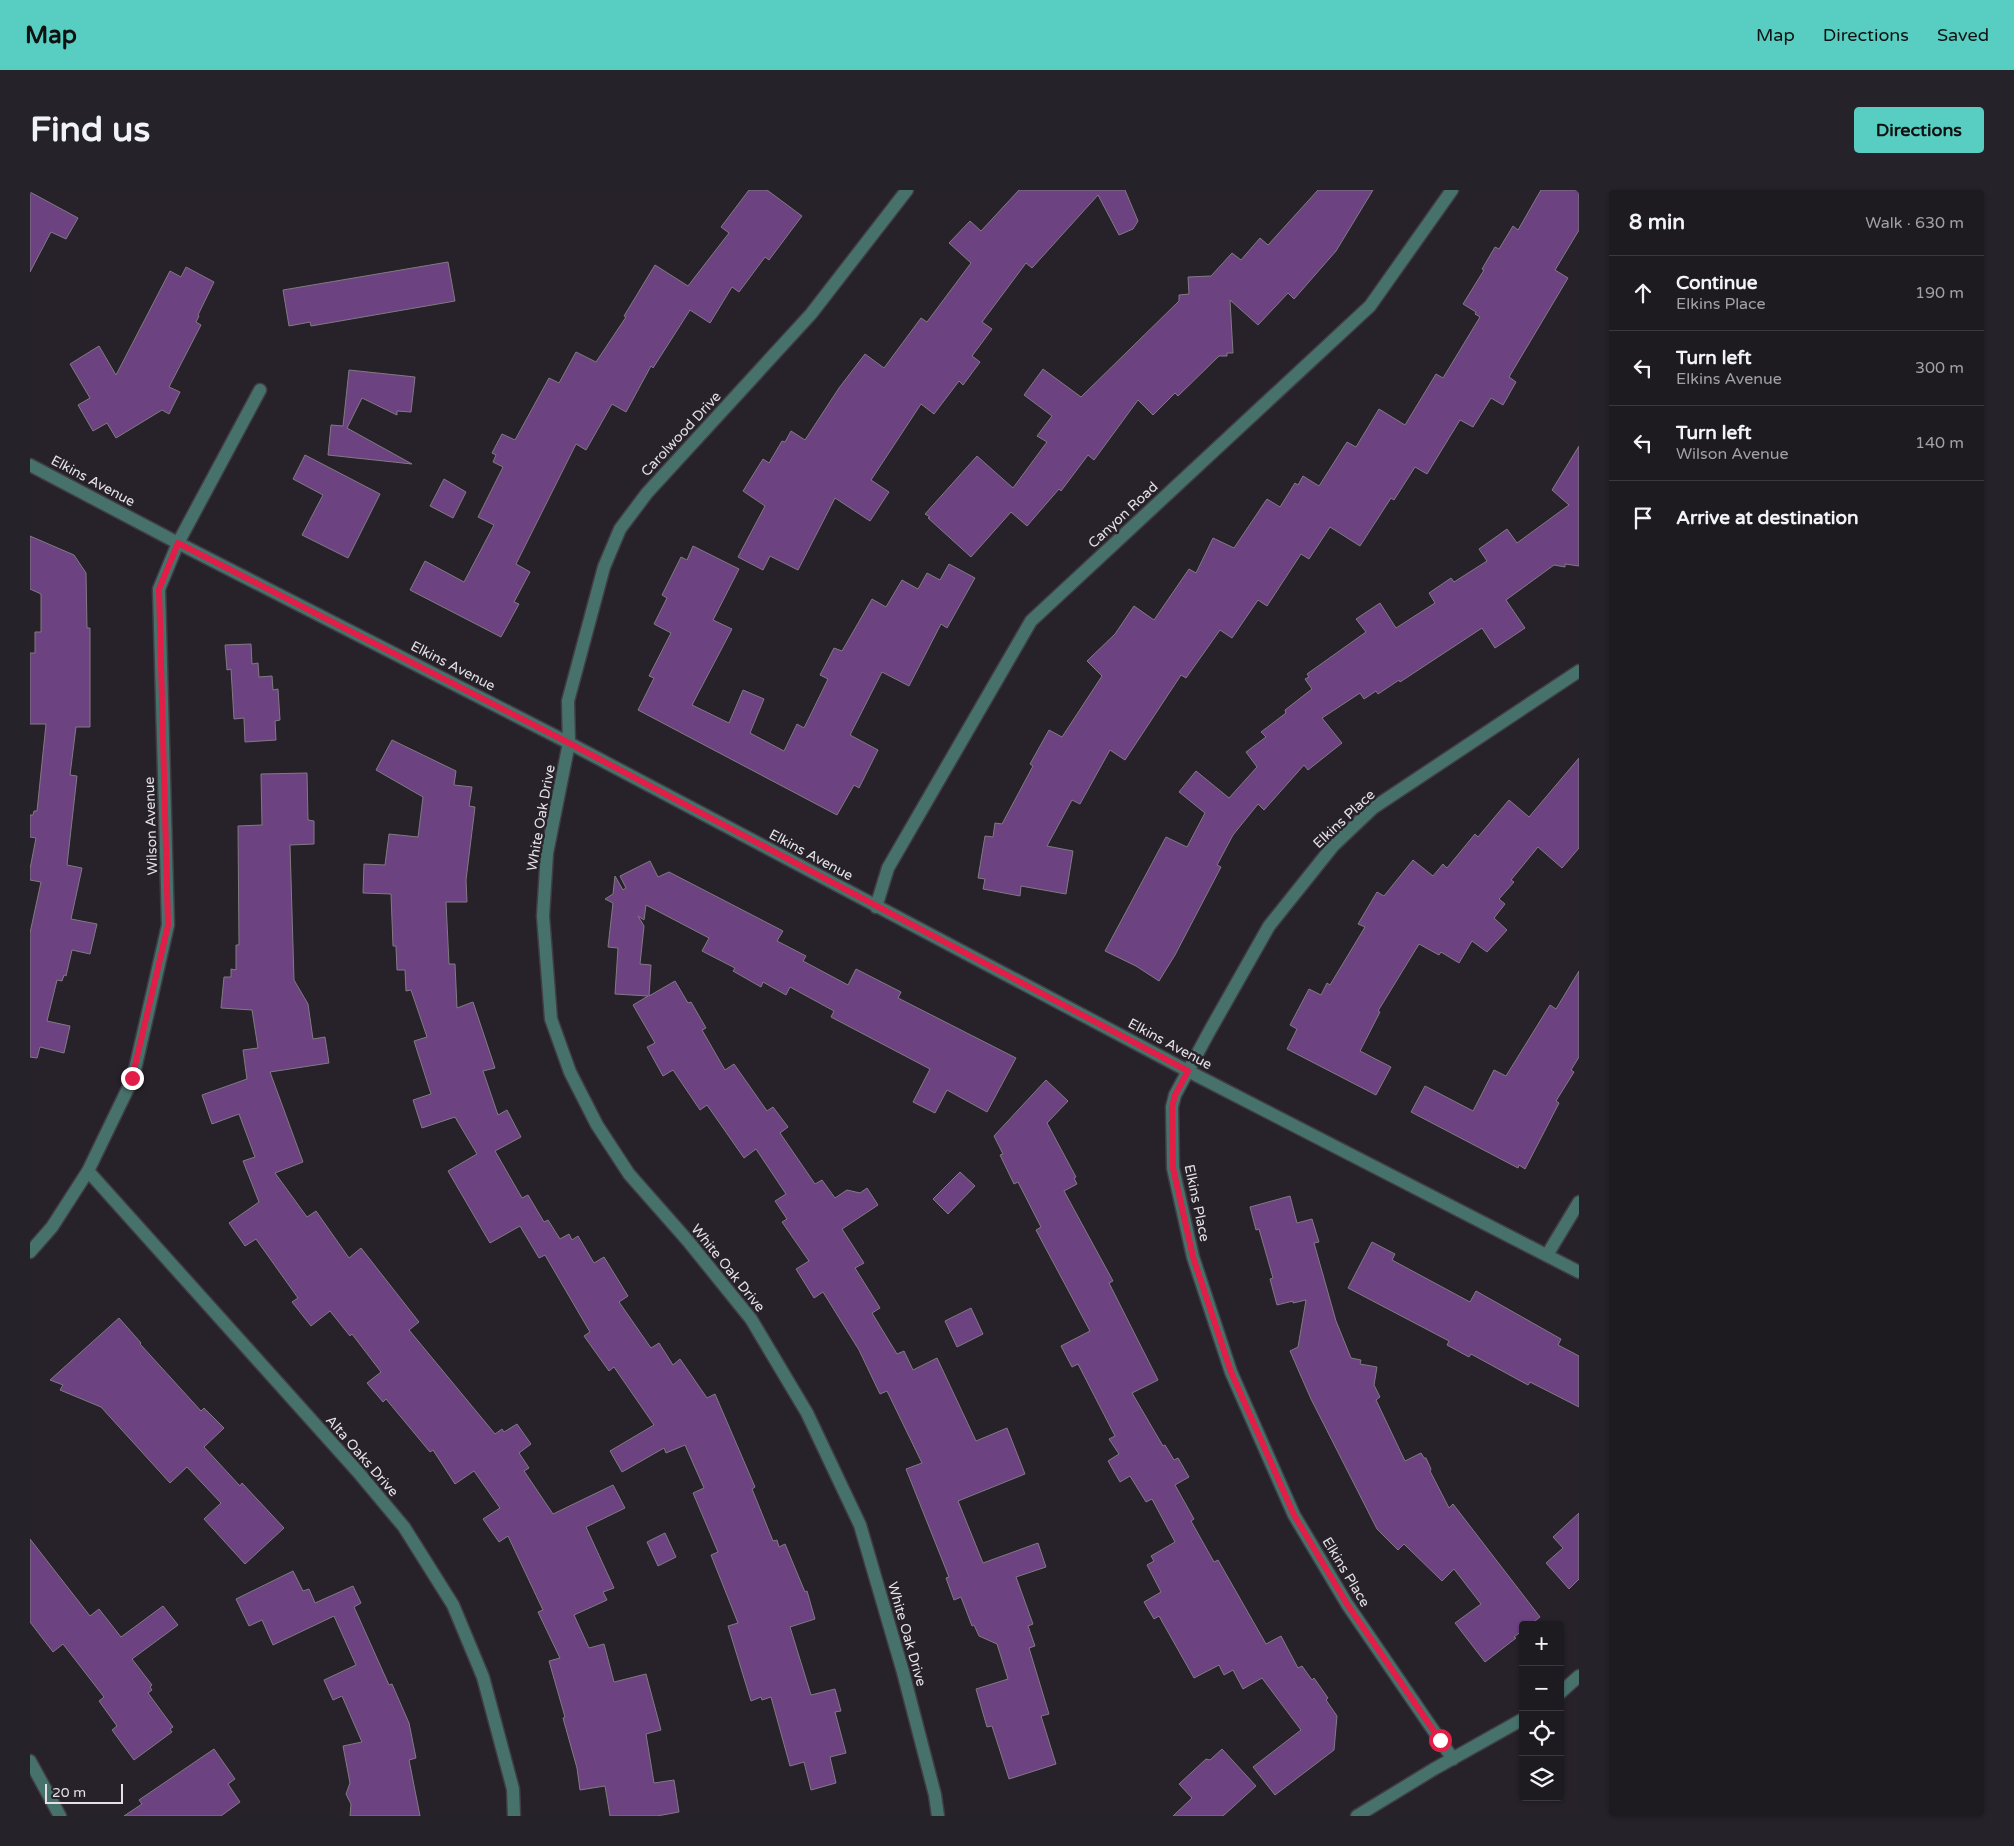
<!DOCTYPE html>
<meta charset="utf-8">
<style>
body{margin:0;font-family:"Varela Round",sans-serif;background:#252329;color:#f1f3f6}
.controls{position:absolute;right:15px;bottom:15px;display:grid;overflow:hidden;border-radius:5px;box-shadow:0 1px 4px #0004}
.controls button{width:45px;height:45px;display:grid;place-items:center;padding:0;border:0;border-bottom:1px solid #3b383e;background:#1d1a20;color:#f1f3f6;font:25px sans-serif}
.scale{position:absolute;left:15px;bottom:12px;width:78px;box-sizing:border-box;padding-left:5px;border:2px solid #e4e1e6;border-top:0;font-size:14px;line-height:18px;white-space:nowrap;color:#e4e1e6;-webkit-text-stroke:4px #27222a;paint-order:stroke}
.stop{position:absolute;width:15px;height:15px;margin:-11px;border:4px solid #e11d48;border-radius:50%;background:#fff}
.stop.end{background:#e11d48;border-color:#fff;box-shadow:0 1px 5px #0008}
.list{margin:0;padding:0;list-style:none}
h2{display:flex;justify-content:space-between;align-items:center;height:65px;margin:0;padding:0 20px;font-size:21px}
h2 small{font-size:16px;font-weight:400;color:#a0a1a5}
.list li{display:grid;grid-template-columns:32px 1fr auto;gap:15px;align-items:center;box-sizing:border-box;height:75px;padding:0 20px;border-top:1px solid #3b383e}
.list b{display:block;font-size:19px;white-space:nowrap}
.list p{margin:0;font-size:16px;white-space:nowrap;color:#a0a1a5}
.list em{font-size:16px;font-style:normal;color:#a0a1a5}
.icon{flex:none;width:28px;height:28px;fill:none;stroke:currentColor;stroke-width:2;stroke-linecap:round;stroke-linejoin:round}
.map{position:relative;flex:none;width:1549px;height:1626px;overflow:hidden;border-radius:5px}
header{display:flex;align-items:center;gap:30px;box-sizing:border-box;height:70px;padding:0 25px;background:#57cec1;color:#111}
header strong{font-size:24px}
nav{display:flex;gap:28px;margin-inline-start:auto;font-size:18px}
.intro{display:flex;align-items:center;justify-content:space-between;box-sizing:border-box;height:120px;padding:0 30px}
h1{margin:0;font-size:35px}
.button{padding:12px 22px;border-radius:5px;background:#57cec1;color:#111;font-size:18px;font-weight:700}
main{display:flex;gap:30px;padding:0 30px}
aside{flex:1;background:#1d1a20;border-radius:5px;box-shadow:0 1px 4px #0004}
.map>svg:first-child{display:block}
.building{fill:#6c4380;stroke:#807a83}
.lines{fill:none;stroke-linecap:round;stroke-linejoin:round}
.minor-casing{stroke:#413d44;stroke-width:15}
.minor{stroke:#47726c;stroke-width:12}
.route{stroke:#e11d48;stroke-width:6}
.labels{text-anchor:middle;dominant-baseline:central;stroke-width:5;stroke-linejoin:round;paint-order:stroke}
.street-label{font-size:14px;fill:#e4e1e6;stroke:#27222a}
</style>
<header>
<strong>Map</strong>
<nav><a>Map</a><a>Directions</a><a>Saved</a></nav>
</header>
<div class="intro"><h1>Find us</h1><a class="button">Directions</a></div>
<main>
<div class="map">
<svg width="1549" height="1626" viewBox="0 0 1549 1626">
<rect width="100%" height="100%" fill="#27222a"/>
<!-- building -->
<path class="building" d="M 719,0 L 737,0 L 772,26 L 739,70 L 735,67 L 709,102 L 702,97 L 680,133 L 660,120 L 623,178 L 621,176 L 596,222 L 582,214 L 556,260 L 546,254 L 486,374 L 500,382 L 484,412 L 489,414 L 471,447 L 380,400 L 395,371 L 434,392 L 464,335 L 448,327 L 473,277 L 463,272 L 466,265 L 462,263 L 472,244 L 485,250 L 519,188 L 529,193 L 546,162 L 566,172 L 596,127 L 594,126 L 625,75 L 658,96 L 699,43 L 691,37 Z
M 989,0 L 1095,0 L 1108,31 L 1103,39 L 1089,45 L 1068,5 L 1002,78 L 996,73 L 952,132 L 962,139 L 942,166 L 950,172 L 933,195 L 929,191 L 904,224 L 891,214 L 841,290 L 859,302 L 840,331 L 805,308 L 768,380 L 740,366 L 733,380 L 708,367 L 735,316 L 713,301 L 733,269 L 739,273 L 752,251 L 755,252 L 761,241 L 775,250 L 809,198 L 835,164 L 854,178 L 891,128 L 897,132 L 941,73 L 919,53 L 940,31 L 951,41 Z
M 1288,0 L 1343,0 L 1306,61 L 1264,109 L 1258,103 L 1228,135 L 1200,110 L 1203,163 L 1197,163 L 1197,166 L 1189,166 L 1148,206 L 1145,203 L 1123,225 L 1108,210 L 1064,270 L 1058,265 L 1031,301 L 1029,299 L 997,336 L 981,322 L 941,367 L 898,328 L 900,327 L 895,324 L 947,266 L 983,298 L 1017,252 L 1007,246 L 1022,226 L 994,205 L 1013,179 L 1051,207 L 1149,111 L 1149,105 L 1159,104 L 1158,87 L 1181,86 L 1202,63 L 1211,70 L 1230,48 L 1238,55 Z
M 1511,0 L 1549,0 L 1549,40 L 1525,80 L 1538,88 L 1479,187 L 1486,192 L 1473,215 L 1461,208 L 1443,237 L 1430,230 L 1397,284 L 1385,277 L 1364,310 L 1361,308 L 1330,356 L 1300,337 L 1279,369 L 1271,364 L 1237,416 L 1228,410 L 1202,448 L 1190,440 L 1156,488 L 1151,485 L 1095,570 L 1080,560 L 1050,614 L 1042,610 L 1017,656 L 1043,661 L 1036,704 L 991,696 L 990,706 L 953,699 L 955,689 L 948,688 L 955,646 L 963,647 L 965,633 L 972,634 L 1003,576 L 1000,574 L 1019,540 L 1032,547 L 1072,486 L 1057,471 L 1085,444 L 1104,416 L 1124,430 L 1159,379 L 1166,383 L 1183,348 L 1204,358 L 1237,309 L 1250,317 L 1265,293 L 1268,295 L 1273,286 L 1289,296 L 1317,252 L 1326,257 L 1349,219 L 1375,235 L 1406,184 L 1413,188 L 1450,127 L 1445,124 L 1446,122 L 1433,114 L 1454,80 L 1452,79 L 1465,57 L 1469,59 L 1483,36 L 1488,40 Z
M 0,2 L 48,28 L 36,49 L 21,42 L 0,82 Z
M 418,72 L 425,111 L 281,136 L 280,132 L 259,136 L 253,100 Z
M 156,77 L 184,92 L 168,125 L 169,126 L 166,132 L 171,135 L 139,197 L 150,202 L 139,224 L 132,220 L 86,248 L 77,233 L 63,241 L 48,215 L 60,208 L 40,174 L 69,156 L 86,185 L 140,81 L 151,87 Z
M 319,180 L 385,187 L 381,222 L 367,221 L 367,225 L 332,208 L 317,238 L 382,274 L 298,265 L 301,235 L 313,236 Z
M 1549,256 L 1549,376 L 1535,374 L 1535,377 L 1524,375 L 1476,410 L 1495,438 L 1465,458 L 1452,438 L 1370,492 L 1369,490 L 1348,504 L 1346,501 L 1334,509 L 1330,503 L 1292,528 L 1312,553 L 1278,580 L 1274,575 L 1234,620 L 1228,614 L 1203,645 L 1187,675 L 1191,677 L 1145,765 L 1129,791 L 1106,776 L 1075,761 L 1136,647 L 1157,657 L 1175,623 L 1149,602 L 1166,581 L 1199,608 L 1227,577 L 1216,562 L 1236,547 L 1231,542 L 1256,523 L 1255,520 L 1282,499 L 1275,489 L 1279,487 L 1277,484 L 1336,442 L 1326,429 L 1350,413 L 1366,438 L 1405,413 L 1399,403 L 1421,388 L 1424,392 L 1457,371 L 1449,359 L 1477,339 L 1487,353 L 1539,315 L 1522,300 Z
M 275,265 L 350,304 L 318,368 L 272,345 L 293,305 L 263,289 Z
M 414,289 L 436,302 L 423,328 L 400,316 Z
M 0,346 L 44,365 L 56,383 L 57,438 L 60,438 L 60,537 L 46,537 L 40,585 L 47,586 L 37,675 L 52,678 L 41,729 L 67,734 L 60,764 L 42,760 L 36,786 L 34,785 L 32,791 L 27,790 L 17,831 L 40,836 L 34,863 L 10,857 L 7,868 L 0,867 L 0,743 L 11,692 L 0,690 L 0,679 L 6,648 L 0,647 L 0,625 L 3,625 L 4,621 L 7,621 L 16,534 L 0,534 L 0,463 L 5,463 L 5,442 L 11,442 L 11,404 L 0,399 Z
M 663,356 L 709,379 L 683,430 L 702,439 L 662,515 L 699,533 L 713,500 L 734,509 L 720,543 L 754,561 L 767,534 L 774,538 L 798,489 L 790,485 L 804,458 L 812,461 L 842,409 L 856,417 L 872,390 L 888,399 L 897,383 L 910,390 L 919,374 L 945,388 L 917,438 L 911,434 L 879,496 L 852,482 L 820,545 L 848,560 L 829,598 L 824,595 L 807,625 L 608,520 L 624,488 L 619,486 L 641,443 L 624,434 L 637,408 L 632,405 L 651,367 L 657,370 Z
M 221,454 L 222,474 L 228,473 L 229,487 L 242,486 L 243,500 L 248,499 L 250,530 L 245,531 L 246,550 L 215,552 L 214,528 L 204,529 L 201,479 L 197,480 L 195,455 Z
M 362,550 L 426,581 L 424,595 L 442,597 L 439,616 L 445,617 L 436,690 L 437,712 L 416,712 L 419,774 L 425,774 L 427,818 L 443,812 L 465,878 L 453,881 L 468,925 L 477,920 L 491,947 L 465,961 L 492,1008 L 498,1005 L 514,1032 L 518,1030 L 530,1049 L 539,1044 L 542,1050 L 548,1046 L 564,1073 L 574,1067 L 598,1106 L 589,1112 L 621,1158 L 629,1153 L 643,1175 L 650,1169 L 677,1208 L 685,1204 L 725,1297 L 722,1299 L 743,1351 L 747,1350 L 749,1357 L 755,1354 L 775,1402 L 777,1401 L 785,1429 L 760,1437 L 781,1505 L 805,1499 L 811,1521 L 805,1522 L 816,1563 L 800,1567 L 806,1593 L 781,1600 L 774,1572 L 760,1576 L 741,1507 L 732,1510 L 731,1507 L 721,1511 L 698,1436 L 708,1433 L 681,1365 L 688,1362 L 663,1303 L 674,1298 L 655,1255 L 636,1263 L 634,1258 L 592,1282 L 580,1261 L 624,1235 L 584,1177 L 579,1181 L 554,1146 L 560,1142 L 515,1065 L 509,1068 L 490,1036 L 460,1053 L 418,981 L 447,964 L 425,927 L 392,938 L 383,910 L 401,904 L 384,851 L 397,847 L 381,800 L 376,801 L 375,780 L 367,780 L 366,756 L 363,756 L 361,704 L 333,703 L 334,674 L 355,675 L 359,644 L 388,647 L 393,607 L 346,580 Z
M 1549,568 L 1549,658 L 1532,678 L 1508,657 L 1481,690 L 1484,692 L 1469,709 L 1475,714 L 1464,728 L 1477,740 L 1457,762 L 1442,751 L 1429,773 L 1411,762 L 1409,765 L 1389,754 L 1348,821 L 1350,822 L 1330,861 L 1361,877 L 1346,905 L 1257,859 L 1267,839 L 1260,835 L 1279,799 L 1291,805 L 1297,793 L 1300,795 L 1335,737 L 1328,734 L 1347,702 L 1354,706 L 1383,670 L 1403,686 L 1413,674 L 1417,678 L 1445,644 L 1448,647 L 1479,610 L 1499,627 Z
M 277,583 L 278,630 L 284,631 L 284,654 L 260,655 L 264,790 L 278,814 L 283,849 L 295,847 L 299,873 L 240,882 L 273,972 L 245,983 L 277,1027 L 286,1021 L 319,1068 L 331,1058 L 389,1132 L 379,1140 L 465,1244 L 472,1239 L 474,1242 L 487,1234 L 501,1254 L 489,1263 L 499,1278 L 494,1281 L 523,1324 L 583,1295 L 595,1318 L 556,1337 L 584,1398 L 573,1402 L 577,1410 L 544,1425 L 559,1458 L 574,1454 L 584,1492 L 616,1484 L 631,1540 L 616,1544 L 624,1593 L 644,1590 L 649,1622 L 627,1626 L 580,1626 L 575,1596 L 550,1600 L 547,1578 L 533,1528 L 535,1527 L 519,1471 L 530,1468 L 508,1422 L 513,1420 L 478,1346 L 469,1352 L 453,1329 L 470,1318 L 444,1281 L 425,1294 L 403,1260 L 400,1262 L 356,1209 L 353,1212 L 337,1193 L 351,1182 L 322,1144 L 320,1146 L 300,1121 L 281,1136 L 262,1112 L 268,1108 L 226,1049 L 215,1056 L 199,1033 L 229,1012 L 213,971 L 225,967 L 209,924 L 182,934 L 172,905 L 217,889 L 213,860 L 228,858 L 222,820 L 191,818 L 194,787 L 201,787 L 201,779 L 206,780 L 206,755 L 209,755 L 208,636 L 232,635 L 231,584 Z
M 620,671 L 628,687 L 639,682 L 753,741 L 747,751 L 776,766 L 773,771 L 818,795 L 826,779 L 871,802 L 868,808 L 986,868 L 957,922 L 917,900 L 905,923 L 883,912 L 900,879 L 801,827 L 804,821 L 760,797 L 756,805 L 733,792 L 731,797 L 703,781 L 705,778 L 672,761 L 679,748 L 616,715 L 614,730 L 608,726 L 614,736 L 610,774 L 621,775 L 619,806 L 645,791 L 658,813 L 661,812 L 676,838 L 672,840 L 695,880 L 704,874 L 737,921 L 743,917 L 758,937 L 750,943 L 785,994 L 792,990 L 805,1008 L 817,1000 L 830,1003 L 837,998 L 848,1015 L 812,1039 L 834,1073 L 825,1078 L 850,1118 L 842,1123 L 867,1164 L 874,1161 L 883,1180 L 907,1168 L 946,1251 L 977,1238 L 995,1284 L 928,1311 L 953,1373 L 1008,1353 L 1016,1377 L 986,1387 L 1003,1434 L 998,1436 L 1005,1456 L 999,1458 L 1019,1524 L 1011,1526 L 1026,1574 L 979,1589 L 962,1536 L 957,1537 L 946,1499 L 978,1489 L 967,1454 L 949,1446 L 944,1435 L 942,1436 L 931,1407 L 924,1410 L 916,1388 L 919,1387 L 876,1279 L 892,1273 L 857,1201 L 850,1204 L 829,1160 L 793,1102 L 784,1108 L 766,1079 L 779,1071 L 752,1032 L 757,1029 L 745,1011 L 756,1004 L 726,959 L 714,968 L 677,915 L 670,920 L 643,880 L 633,886 L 617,857 L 625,853 L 603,815 L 618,806 L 585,804 L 588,758 L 578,757 L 583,713 L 575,709 L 583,704 L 585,686 L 593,700 L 596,698 L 590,686 Z
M 1549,781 L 1549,867 L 1541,880 L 1544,882 L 1526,911 L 1529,913 L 1495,979 L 1489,975 L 1488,978 L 1381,922 L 1395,896 L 1443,921 L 1464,880 L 1476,886 L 1520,815 L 1526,819 Z
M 1016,890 L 1038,911 L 1017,933 L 1046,987 L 1044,988 L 1047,994 L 1034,1001 L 1083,1091 L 1079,1093 L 1128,1190 L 1102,1203 L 1133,1256 L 1135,1255 L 1144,1270 L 1148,1268 L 1159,1287 L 1145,1295 L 1164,1329 L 1161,1331 L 1184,1372 L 1188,1370 L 1236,1454 L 1251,1446 L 1268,1478 L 1272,1476 L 1282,1490 L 1284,1488 L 1298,1508 L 1296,1510 L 1307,1526 L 1304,1560 L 1245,1605 L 1223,1577 L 1271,1540 L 1232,1488 L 1213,1499 L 1203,1480 L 1194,1485 L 1189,1475 L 1164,1488 L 1129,1426 L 1124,1429 L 1114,1412 L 1131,1402 L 1117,1375 L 1124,1371 L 1121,1366 L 1145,1352 L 1122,1309 L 1116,1312 L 1100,1286 L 1090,1292 L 1078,1271 L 1089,1264 L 1079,1249 L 1085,1246 L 1048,1174 L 1042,1177 L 1031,1156 L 1060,1141 L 1015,1057 L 1006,1040 L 1011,1037 L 988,992 L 984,994 L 970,965 L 973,964 L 964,946 Z
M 930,982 L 945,996 L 918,1024 L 903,1009 Z
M 1260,1006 L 1267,1033 L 1282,1029 L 1289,1052 L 1284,1053 L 1306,1131 L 1321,1168 L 1331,1170 L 1330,1174 L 1347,1177 L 1344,1195 L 1350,1207 L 1346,1210 L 1375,1271 L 1391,1263 L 1394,1268 L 1396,1268 L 1401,1279 L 1400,1281 L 1419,1318 L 1423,1314 L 1510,1427 L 1500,1435 L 1493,1435 L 1493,1440 L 1484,1447 L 1486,1448 L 1455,1472 L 1425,1433 L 1451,1414 L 1424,1379 L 1412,1391 L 1374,1354 L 1368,1360 L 1347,1339 L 1281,1209 L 1260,1161 L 1268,1157 L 1276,1110 L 1263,1113 L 1263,1111 L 1247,1115 L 1240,1089 L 1243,1088 L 1229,1039 L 1226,1040 L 1220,1017 Z
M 1342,1052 L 1365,1064 L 1362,1070 L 1440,1112 L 1446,1101 L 1531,1149 L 1528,1155 L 1549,1166 L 1549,1217 L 1500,1192 L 1498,1195 L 1441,1164 L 1439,1167 L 1417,1155 L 1419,1151 L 1318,1098 Z
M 941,1118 L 953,1144 L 927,1157 L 915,1131 Z
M 89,1128 L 111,1153 L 110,1154 L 171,1221 L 174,1218 L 194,1238 L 174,1257 L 210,1296 L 212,1293 L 254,1338 L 215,1374 L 174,1329 L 191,1313 L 157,1277 L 140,1293 L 71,1217 L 30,1200 L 33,1195 L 20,1190 Z
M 1549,1323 L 1549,1389 L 1539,1399 L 1516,1373 L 1533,1358 L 1523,1347 Z
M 635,1343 L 646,1367 L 628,1376 L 617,1352 Z
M 0,1349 L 60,1426 L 69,1419 L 91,1447 L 133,1416 L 148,1435 L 102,1469 L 122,1495 L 120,1497 L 122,1500 L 118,1503 L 143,1537 L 140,1539 L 142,1542 L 104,1570 L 82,1540 L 87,1536 L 69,1511 L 74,1507 L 33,1454 L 23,1462 L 0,1432 Z
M 263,1381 L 273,1401 L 279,1399 L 285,1413 L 323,1396 L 331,1413 L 324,1417 L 359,1495 L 362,1494 L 379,1533 L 386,1568 L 379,1570 L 390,1626 L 320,1626 L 321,1614 L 316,1604 L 320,1593 L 313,1556 L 332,1552 L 312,1506 L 303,1510 L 294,1490 L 326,1475 L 304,1426 L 243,1455 L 232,1430 L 219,1436 L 206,1409 Z
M 184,1559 L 205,1589 L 198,1594 L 210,1612 L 191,1626 L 94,1626 L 112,1614 L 109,1610 Z
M 1192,1559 L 1226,1596 L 1193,1626 L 1143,1626 L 1162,1608 L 1149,1594 L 1176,1569 L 1180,1570 Z"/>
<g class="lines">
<defs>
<path id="minor" d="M 877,0 L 781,124 L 617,303 L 590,339 L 574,377 L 538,511 L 539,553 L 517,663 L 513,726 L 521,829 L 540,882 L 567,935 L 599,984 L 658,1051 L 721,1129 L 777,1223 L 830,1335 L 873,1482 L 905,1605 L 908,1626
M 0,275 L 148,353 L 539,553 L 1158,881 L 1549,1082
M 846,717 L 858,678 L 1001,431 L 1340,116 L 1422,0
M 58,981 L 328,1282 L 374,1337 L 423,1415 L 453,1487 L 483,1599 L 484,1626
M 0,1062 L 22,1037 L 58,981 L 103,888 L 138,735 L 129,399 L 148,353 L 230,200
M 1517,1065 L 1549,1012
M 1530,1503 L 1549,1486
M 1423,1569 L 1317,1414 L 1264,1325 L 1201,1182 L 1163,1067 L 1143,978 L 1142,917 L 1145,905 L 1179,842 L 1239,736 L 1303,656 L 1343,618 L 1549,481
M 0,1571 L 30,1626
M 1327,1626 L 1404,1579 L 1493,1529"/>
</defs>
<!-- minor casing -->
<use href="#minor" class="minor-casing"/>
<!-- minor -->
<use href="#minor" class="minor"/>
</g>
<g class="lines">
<!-- route -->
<path class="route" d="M 102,888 L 138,735 L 129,399 L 148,353 L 539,553 L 1158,881 L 1145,905 L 1142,917 L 1143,978 L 1163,1067 L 1201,1182 L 1264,1325 L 1317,1414 L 1410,1550"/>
</g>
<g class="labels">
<!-- street labels -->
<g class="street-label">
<text transform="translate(651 244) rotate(-47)">Carolwood Drive</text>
<text transform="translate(63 291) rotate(28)">Elkins Avenue</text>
<text transform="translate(1093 325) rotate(-43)">Canyon Road</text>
<text transform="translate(423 476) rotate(27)">Elkins Avenue</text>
<text transform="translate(511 628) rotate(-80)">White Oak Drive</text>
<text transform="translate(1314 629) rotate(-43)">Elkins Place</text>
<text transform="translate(121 636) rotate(-92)">Wilson Avenue</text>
<text transform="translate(781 665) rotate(28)">Elkins Avenue</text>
<text transform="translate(1140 854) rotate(28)">Elkins Avenue</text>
<text transform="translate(1167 1013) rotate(78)">Elkins Place</text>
<text transform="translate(698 1078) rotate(51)">White Oak Drive</text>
<text transform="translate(332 1266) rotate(49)">Alta Oaks Drive</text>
<text transform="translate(1316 1382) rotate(59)">Elkins Place</text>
<text transform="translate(877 1444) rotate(74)">White Oak Drive</text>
</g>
</g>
</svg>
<div class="controls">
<button>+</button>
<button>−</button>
<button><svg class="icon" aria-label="locate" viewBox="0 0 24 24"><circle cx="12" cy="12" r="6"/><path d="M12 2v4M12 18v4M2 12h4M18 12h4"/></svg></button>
<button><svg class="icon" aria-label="layers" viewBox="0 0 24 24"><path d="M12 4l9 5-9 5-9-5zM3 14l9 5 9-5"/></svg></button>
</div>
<div class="scale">20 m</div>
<div class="stop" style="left:1410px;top:1550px"></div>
<div class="stop end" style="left:102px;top:888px"></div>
</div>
<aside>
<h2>8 min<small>Walk · 630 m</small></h2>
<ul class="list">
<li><svg class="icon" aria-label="ahead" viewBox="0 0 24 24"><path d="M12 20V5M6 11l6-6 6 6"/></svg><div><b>Continue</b><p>Elkins Place</p></div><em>190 m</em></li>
<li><svg class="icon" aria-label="left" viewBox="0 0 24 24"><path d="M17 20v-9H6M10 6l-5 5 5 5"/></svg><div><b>Turn left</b><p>Elkins Avenue</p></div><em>300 m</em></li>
<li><svg class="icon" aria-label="left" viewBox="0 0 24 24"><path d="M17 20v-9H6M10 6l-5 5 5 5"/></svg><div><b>Turn left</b><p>Wilson Avenue</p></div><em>140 m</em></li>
<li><svg class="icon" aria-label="arrive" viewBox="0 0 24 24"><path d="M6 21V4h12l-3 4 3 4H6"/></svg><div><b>Arrive at destination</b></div></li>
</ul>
</aside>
</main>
